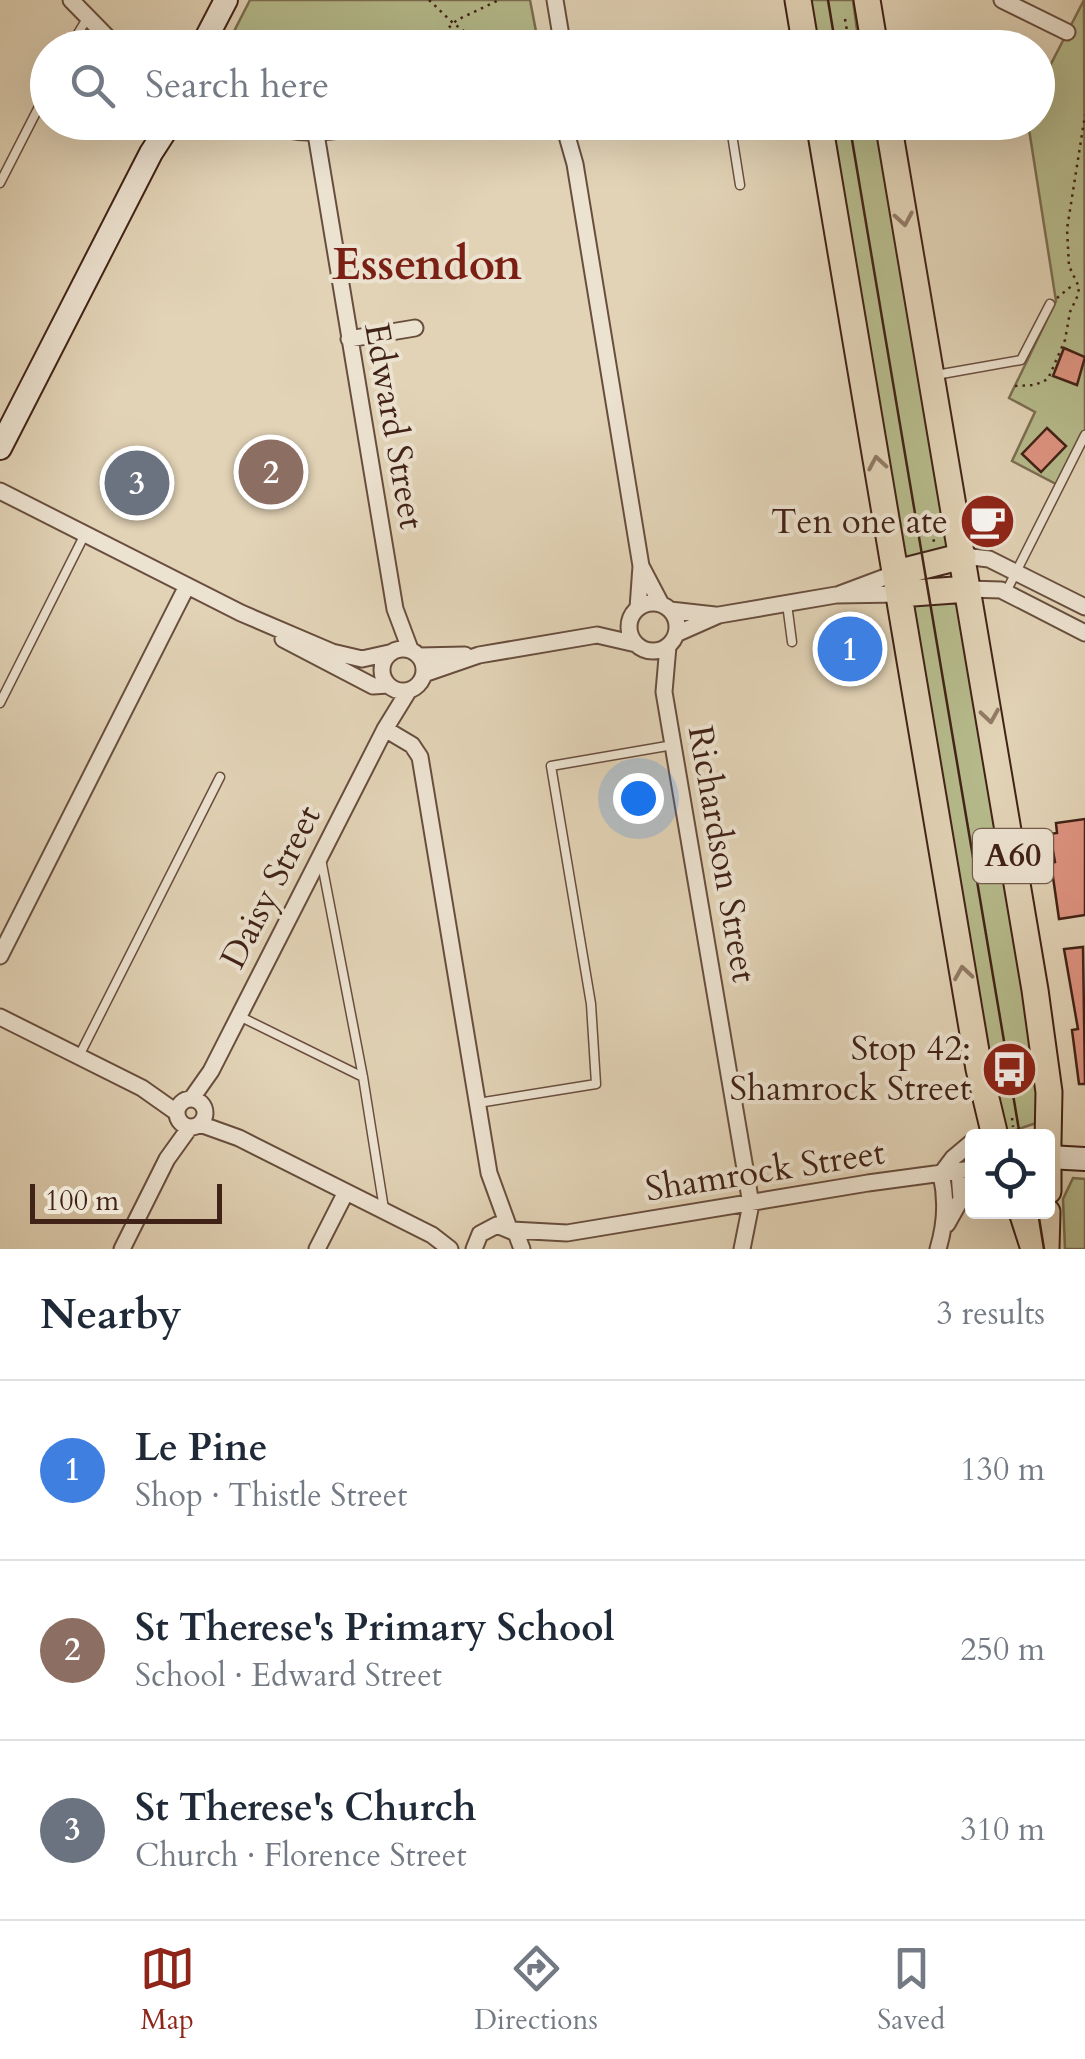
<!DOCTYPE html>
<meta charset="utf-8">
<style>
body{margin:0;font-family:Cardo,serif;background:#f2f2f3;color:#1f2937}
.controls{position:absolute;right:30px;bottom:30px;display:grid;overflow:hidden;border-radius:10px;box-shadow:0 10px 40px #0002}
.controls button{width:90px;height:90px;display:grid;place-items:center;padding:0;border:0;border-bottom:2px solid #e0e1e3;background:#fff;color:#1f2937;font:50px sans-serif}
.scale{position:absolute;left:30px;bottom:25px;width:192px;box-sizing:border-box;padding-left:10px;border:5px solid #412216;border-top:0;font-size:28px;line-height:35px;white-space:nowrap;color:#412216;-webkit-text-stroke:8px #ece2d0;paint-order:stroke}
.you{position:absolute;left:638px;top:798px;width:35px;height:35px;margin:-25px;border:8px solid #fff;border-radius:50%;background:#1a73e8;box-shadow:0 0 0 15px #1a73e833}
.badge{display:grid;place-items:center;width:65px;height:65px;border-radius:50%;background:#8f2418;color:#fff;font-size:32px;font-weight:700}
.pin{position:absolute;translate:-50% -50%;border:5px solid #fff;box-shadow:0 2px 10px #0006}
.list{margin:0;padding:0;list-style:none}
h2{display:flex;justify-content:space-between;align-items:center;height:130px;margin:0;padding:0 40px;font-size:42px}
h2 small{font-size:32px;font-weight:400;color:#747a83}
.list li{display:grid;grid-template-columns:65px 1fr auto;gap:30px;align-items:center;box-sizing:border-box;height:180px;padding:0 40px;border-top:2px solid #e0e1e3}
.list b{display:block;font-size:38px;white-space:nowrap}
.list p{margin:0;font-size:32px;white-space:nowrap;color:#747a83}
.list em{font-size:32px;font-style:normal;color:#747a83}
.icon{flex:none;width:55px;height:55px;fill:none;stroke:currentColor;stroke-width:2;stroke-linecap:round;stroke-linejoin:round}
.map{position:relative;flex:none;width:1085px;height:1249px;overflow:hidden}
.search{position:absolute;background:#fff;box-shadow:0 10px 40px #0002;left:30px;right:30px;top:30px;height:110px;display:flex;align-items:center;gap:25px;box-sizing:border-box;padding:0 35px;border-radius:55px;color:#747a83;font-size:38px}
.sheet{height:670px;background:#fff}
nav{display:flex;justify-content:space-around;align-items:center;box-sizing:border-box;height:140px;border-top:2px solid #e0e1e3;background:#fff;font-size:28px;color:#747a83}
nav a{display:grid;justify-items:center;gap:5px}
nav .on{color:#8f2418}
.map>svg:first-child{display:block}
.green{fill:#b6bb8c;stroke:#7c6e51;stroke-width:2.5}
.building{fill:#df9482;stroke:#412216;stroke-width:2.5}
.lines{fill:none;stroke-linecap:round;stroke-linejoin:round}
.lane-casing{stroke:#694e3e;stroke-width:11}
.street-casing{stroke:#694e3e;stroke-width:19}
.secondary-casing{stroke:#412216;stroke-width:26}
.primary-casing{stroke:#412216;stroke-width:29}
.path{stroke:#412216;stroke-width:2.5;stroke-dasharray:2.5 5;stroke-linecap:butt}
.lane{stroke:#ece2d0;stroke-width:8}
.street{stroke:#ece2d0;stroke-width:15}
.secondary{stroke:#ece2d0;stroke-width:22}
.primary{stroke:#e2d3b6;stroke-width:25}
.tram{stroke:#412216;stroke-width:2.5}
.oneway{stroke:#927a66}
.labels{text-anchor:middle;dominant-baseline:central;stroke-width:8;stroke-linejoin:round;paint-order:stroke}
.shield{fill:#ece2d0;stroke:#745c4e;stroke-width:2.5}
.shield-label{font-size:32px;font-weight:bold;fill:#412216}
.street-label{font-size:35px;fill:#412216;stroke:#ece2d0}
.poi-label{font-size:35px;fill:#412216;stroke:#ece2d0;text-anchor:end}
.district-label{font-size:45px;font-weight:bold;fill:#7a1f14;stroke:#ece2d0}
</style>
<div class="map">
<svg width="1085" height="1249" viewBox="0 0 1085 1249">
<rect width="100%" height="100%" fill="#e2d3b6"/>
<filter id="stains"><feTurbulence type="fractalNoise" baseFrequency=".002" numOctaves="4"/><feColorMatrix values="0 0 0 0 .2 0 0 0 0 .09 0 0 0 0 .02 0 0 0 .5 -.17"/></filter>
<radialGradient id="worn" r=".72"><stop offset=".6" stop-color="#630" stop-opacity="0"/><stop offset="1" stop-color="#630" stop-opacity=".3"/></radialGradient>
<!-- green -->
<path class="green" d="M 250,0 L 530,0 L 539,47 L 226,47 Z
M 809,0 L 853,0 L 859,45 L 816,47 Z
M 1084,0 L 1085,430 L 1058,485 L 1012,461 L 1035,412 L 1009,398 L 1056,301 L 1028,123 L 1038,122 L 1038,89 Z
M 827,123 L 878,123 L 953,550 L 901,564 Z
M 962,598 L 1038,1089 L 1039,1122 L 1004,1134 L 1000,1126 L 908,602 Z
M 1073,1178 L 1085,1179 L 1085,1249 L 1065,1249 L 1063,1199 Z"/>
<!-- building -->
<path class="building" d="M 1064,348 L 1085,357 L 1077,385 L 1053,376 Z
M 1047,428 L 1066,446 L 1041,472 L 1022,454 Z
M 1085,819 L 1085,915 L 1059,919 L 1051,863 L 1055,862 L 1050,834 L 1057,833 L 1056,823 Z
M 1083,947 L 1085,1084 L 1079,1084 L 1072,1030 L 1078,1029 L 1064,949 Z"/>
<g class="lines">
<defs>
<path id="lane" d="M 69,48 L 88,17
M 730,122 L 740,185
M 0,183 L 48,89
M 936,375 L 1021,360 L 1050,304
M 1006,592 L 1085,435
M 787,604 L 792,642
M 0,703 L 85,534
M 321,859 L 363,1077 L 384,1209
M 239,1016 L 363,1077
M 79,1056 L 220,777
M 478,1103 L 596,1084 L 591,1004 L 551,766 L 673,745"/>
<path id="street" d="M 71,0 L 118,48
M 555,0 L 563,48
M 1002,0 L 1067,32
M 781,48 L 804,31
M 263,122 C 305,141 345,129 389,122
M 563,122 L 575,164 L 641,566 L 638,608
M 316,134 L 395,609 L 410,649
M 349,339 L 415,328
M 0,491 L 241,613 L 332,652 L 362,659 L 389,653
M 963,556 L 989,559 L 1085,607
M 641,566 L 661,604
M 968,589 L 1001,590 L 1085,633
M 840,594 L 896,573
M629 627a24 24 0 1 1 48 0a24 24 0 1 1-48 0Z
M 670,610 L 715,615
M 676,634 L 719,615 L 836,595 L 899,594
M 283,639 L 373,686 L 388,685
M 668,646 L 664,692 L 751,1204 L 742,1249
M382 670a21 21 0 1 1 42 0a21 21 0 1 1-42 0Z
M 419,656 L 465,655
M 424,674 L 479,655 L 597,635 L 636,644
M 385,729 L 412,745 L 420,757 L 489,1173 L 509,1228
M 0,956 L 187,586
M 0,1017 L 142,1088 L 176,1112
M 192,1098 L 211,1071 L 385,729 L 409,690
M177 1113a14 14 0 1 1 28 0a14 14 0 1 1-28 0Z
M 200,1124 L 239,1138 L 432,1235 L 450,1249
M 941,1174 L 953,1158 L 972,1142
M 947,1224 L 961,1199 L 959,1172
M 512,1230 L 567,1233 L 868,1183 L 972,1169
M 122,1249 L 167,1159 L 190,1127
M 317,1249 L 346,1192
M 474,1249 L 480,1234 L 497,1225 L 516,1233 L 522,1249
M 938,1249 C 946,1223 947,1200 941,1174"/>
<path id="secondary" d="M 201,48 L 226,0
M 0,448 L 151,153 L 171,122
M 1048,1157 L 1085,1159"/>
<path id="primary" d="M 798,0 L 806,48
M 867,0 L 875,48
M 819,122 L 979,1069 L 995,1136
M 888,122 L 1035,990 L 1049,1092 L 1048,1142
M 896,573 L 963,556
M 899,594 L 968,589
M 1048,1144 L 1048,1191
M 1022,1212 L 1034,1249
M 1046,1249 L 1047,1212"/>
</defs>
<!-- lane casing -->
<use href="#lane" class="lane-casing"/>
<!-- street casing -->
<use href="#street" class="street-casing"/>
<!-- secondary casing -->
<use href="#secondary" class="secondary-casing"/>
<!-- primary casing -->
<use href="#primary" class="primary-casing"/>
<!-- path -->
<path class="path" d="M 429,0 L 453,23 L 487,48
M 845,19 L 850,48
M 427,48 L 457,20 L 499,0
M 1057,298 L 1074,284
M 1015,386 L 1035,385 L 1048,379 L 1065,340 L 1070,312 L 1078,295 L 1079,287 L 1069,266 L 1067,229 L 1085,115
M 932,532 L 934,542
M 1012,1118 L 1013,1127"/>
<!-- lane -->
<use href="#lane" class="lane"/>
<!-- street -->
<use href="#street" class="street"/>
<!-- secondary -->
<use href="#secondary" class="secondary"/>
<!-- primary -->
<use href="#primary" class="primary"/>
<!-- tram -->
<path class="tram" d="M 828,0 L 836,48
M 849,122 L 1020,1136
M 1038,1212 L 1044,1249"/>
</g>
<!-- one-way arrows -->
<defs><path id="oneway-chevron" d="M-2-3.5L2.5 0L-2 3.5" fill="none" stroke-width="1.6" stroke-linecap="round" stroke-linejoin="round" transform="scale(2.5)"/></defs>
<g class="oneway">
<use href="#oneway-chevron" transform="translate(904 219) rotate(80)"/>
<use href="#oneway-chevron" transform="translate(877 463) rotate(-100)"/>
<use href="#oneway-chevron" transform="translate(990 716) rotate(81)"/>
<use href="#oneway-chevron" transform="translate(963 973) rotate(-99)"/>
</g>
<!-- icons -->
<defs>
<symbol id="cafe-disc" viewBox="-11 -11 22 22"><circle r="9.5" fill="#8f2418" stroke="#ece2d0"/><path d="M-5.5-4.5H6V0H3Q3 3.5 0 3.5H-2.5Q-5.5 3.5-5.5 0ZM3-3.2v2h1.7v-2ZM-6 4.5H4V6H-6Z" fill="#fff"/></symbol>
<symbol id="bus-disc" viewBox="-11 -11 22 22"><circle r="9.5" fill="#8f2418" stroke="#ece2d0"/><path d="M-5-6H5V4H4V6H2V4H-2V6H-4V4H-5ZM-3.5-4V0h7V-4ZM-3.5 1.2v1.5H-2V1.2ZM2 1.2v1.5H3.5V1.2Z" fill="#fff"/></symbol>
</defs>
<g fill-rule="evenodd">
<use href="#cafe-disc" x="956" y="490" width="63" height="63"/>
<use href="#bus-disc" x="978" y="1038" width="63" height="63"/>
</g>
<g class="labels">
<!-- shield labels -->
<rect class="shield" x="973" y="829" width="80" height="54" rx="8"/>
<g class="shield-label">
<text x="1013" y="856">A60</text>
</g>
<!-- street labels -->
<g class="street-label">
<text transform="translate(394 426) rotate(80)">Edward Street</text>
<text transform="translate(722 854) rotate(80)">Richardson Street</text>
<text transform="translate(271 887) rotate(-63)">Daisy Street</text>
<text transform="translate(765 1171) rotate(-9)">Shamrock Street</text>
</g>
<!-- poi labels -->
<g class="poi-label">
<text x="948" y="522">Ten one ate</text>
<text x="971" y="1049">Stop 42:<tspan x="971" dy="40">Shamrock Street</tspan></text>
</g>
<!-- district labels -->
<g class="district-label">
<text x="427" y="264">Essendon</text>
</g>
</g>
<rect width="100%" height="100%" filter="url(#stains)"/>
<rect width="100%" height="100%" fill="url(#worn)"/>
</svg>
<div class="controls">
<button><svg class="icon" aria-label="locate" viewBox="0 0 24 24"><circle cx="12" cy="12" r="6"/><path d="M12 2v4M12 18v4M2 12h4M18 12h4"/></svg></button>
</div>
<div class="scale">100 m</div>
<div class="you"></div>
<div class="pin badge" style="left:850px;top:649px;background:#3f7fe0">1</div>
<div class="pin badge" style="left:271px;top:472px;background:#8d6e63">2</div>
<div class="pin badge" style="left:137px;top:483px;background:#6b7280">3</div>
<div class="search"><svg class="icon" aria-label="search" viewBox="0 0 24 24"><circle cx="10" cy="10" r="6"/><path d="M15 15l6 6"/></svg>Search here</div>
</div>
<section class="sheet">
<h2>Nearby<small>3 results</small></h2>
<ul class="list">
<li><span class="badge" style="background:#3f7fe0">1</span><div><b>Le Pine</b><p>Shop · Thistle Street</p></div><em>130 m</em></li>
<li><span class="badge" style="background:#8d6e63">2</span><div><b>St Therese's Primary School</b><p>School · Edward Street</p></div><em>250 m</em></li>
<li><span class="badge" style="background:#6b7280">3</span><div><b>St Therese's Church</b><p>Church · Florence Street</p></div><em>310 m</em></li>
</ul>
</section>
<nav>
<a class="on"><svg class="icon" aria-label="map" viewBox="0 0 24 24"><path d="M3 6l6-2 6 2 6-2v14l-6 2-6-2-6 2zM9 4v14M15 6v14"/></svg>Map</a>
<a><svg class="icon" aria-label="directions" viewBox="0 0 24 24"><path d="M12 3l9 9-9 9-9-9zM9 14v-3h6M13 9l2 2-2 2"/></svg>Directions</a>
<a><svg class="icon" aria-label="saved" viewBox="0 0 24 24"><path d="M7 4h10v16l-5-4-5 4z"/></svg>Saved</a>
</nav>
